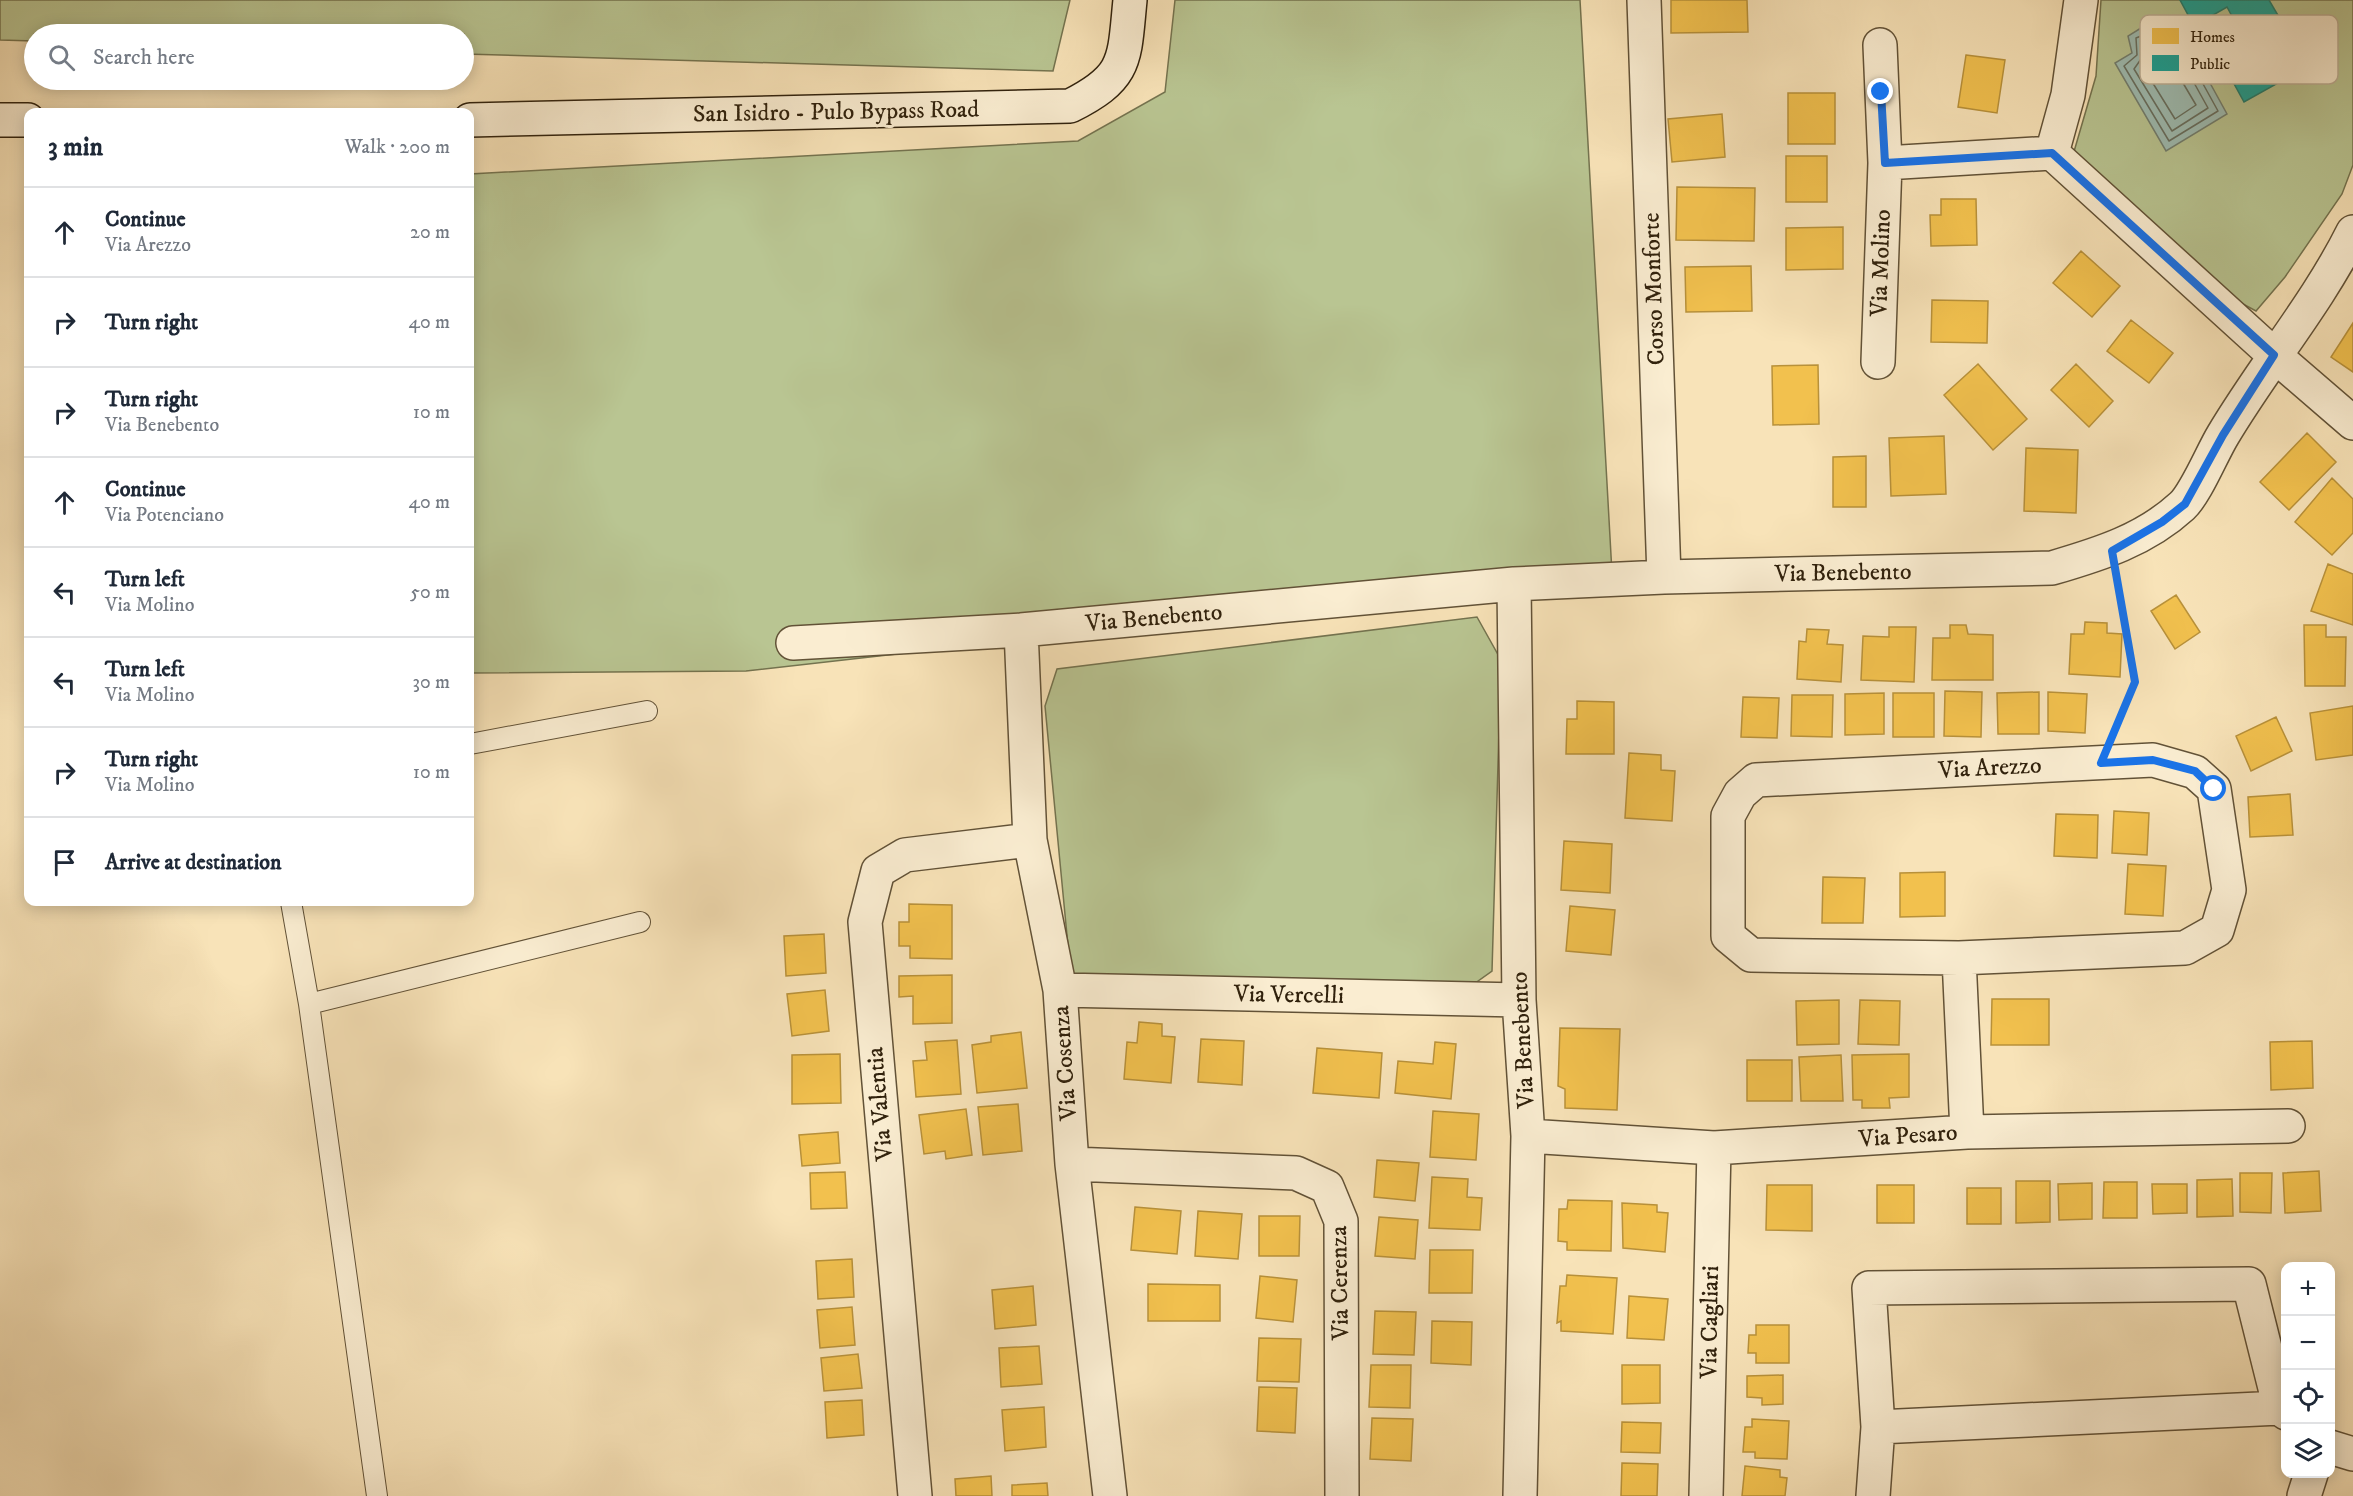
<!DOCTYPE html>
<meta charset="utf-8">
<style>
body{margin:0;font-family:"IM FELL DW Pica",serif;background:#f6f6f7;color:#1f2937}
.controls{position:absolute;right:18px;bottom:18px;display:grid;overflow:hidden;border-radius:12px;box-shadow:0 3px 15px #0003}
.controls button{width:54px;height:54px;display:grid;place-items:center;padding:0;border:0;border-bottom:2px solid #e0e1e3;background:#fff;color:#1f2937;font:30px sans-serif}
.stop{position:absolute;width:18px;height:18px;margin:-14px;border:4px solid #1a73e8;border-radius:50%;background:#fff}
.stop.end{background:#1a73e8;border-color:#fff;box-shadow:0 2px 6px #0008}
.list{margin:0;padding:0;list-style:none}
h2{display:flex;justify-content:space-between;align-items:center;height:78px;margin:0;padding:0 24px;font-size:26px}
h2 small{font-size:20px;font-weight:400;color:#747a83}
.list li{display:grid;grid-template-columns:39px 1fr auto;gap:18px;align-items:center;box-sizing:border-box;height:90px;padding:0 24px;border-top:2px solid #e0e1e3}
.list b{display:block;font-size:22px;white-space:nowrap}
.list p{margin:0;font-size:20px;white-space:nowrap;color:#747a83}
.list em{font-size:20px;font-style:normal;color:#747a83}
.icon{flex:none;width:33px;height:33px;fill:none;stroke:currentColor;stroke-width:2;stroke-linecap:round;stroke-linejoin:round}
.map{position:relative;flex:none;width:2353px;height:1496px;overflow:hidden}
.search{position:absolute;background:#fff;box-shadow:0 3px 15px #0003;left:24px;top:24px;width:450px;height:66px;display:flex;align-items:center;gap:15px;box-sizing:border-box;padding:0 21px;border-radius:33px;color:#747a83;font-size:22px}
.panel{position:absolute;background:#fff;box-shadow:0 3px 15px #0003;left:24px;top:108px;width:450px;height:798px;border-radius:12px}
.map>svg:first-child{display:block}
.green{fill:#b9c592;stroke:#74734f;stroke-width:1.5}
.water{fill:#9ebdb3;stroke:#727f70;stroke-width:1.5}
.homes{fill:#f2c14e;stroke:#b8913a;stroke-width:1.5}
.public{fill:#17a398;stroke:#1e7c6e;stroke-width:1.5}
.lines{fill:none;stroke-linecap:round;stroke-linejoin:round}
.shore{stroke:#676f60;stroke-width:1.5}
.lane-casing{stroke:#625237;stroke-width:22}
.street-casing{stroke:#625237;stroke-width:36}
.secondary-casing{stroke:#30210c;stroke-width:36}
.path{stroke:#30210c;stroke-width:4;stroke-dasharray:1.5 3;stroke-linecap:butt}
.lane{stroke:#faedd1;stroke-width:20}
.street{stroke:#faedd1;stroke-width:33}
.secondary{stroke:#faedd1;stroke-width:33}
.route{stroke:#1a73e8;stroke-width:8}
.labels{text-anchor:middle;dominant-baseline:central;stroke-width:6;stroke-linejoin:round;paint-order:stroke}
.street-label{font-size:24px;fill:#30210c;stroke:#faedd1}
.key{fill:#faedd1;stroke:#bdb096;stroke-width:1.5}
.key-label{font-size:16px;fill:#30210c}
</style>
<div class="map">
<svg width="2353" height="1496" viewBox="0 0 2353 1496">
<rect width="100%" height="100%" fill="#f8e3b8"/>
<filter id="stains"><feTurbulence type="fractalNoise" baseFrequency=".00333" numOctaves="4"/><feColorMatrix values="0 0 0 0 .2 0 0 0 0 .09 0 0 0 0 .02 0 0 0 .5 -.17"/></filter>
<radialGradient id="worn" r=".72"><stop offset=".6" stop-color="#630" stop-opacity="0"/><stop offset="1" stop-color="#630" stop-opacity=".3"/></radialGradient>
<!-- green -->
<path class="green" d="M 0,0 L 1070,0 L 1053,71 L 464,54 L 464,34 L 34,34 L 34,41 L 0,40 Z
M 1175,0 L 1580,0 L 1612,573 L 746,671 L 470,673 L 470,174 L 1078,141 L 1165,92 Z
M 2101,0 L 2353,0 L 2353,165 L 2342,194 L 2285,277 L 2256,311 L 2228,296 L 2073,155 L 2096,76 Z
M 1477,617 L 1501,660 L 1492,971 L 1471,986 L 1071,977 L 1045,706 L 1057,669 Z"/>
<!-- water -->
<path class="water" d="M 2177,23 L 2227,114 L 2166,151 L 2115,63 L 2132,53 L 2128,36 L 2141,28 L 2153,38 Z"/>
<!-- homes -->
<path class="homes" d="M 1671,0 L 1747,0 L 1748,32 L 1671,33 Z
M 1966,55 L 2005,60 L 1997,113 L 1958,107 Z
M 1788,93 L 1835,93 L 1835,144 L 1788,144 Z
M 1722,114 L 1725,157 L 1672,162 L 1668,119 Z
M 1786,156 L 1827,156 L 1827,202 L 1786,202 Z
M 1677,187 L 1755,188 L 1754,241 L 1676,240 Z
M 1941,199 L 1976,199 L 1977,245 L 1931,246 L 1930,215 L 1941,215 Z
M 1843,227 L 1843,269 L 1786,270 L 1786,228 Z
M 2081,251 L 2120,286 L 2092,317 L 2053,283 Z
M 1751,266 L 1752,311 L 1686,312 L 1685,267 Z
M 1932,300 L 1988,301 L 1987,343 L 1931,342 Z
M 2131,320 L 2173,353 L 2149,383 L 2107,351 Z
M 2353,323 L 2353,372 L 2331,357 Z
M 1978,364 L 2027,419 L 1993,450 L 1944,395 Z
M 2076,364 L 2113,401 L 2089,427 L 2051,390 Z
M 1818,365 L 1819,424 L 1773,425 L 1772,366 Z
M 2307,433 L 2336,462 L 2289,510 L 2260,482 Z
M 1944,436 L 1946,494 L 1891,496 L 1889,438 Z
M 2026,448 L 2078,450 L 2076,513 L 2024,511 Z
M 1866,456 L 1866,507 L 1833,507 L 1833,457 Z
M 2332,478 L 2353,499 L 2353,533 L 2332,555 L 2295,522 Z
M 2328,564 L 2353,574 L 2353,625 L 2311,611 Z
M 2176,595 L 2200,632 L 2175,649 L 2151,611 Z
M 2085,622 L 2107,623 L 2107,633 L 2122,634 L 2120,677 L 2069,674 L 2071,634 L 2084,634 Z
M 1950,625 L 1966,625 L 1968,634 L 1993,635 L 1993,680 L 1932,680 L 1933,638 L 1950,638 Z
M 2304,625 L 2326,625 L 2326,637 L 2346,637 L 2345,686 L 2305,686 Z
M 1889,627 L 1916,627 L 1914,682 L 1861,680 L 1863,636 L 1889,637 Z
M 1807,629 L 1829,630 L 1827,644 L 1843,645 L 1841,682 L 1797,679 L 1799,641 L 1806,642 Z
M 1945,691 L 1982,692 L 1981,737 L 1944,736 Z
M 2039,692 L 2039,734 L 1998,734 L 1997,693 Z
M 2048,692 L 2087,694 L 2085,733 L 2048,731 Z
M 1884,693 L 1884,734 L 1845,735 L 1845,694 Z
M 1893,693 L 1934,693 L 1934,737 L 1893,737 Z
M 1792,695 L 1833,695 L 1832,737 L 1791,736 Z
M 1743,697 L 1779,698 L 1777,738 L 1741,737 Z
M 1577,701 L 1614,702 L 1614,754 L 1566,754 L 1567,719 L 1577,719 Z
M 2353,706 L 2353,755 L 2316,760 L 2310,713 Z
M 2276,717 L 2292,751 L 2251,771 L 2236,736 Z
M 1629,753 L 1661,755 L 1661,770 L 1675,771 L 1672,821 L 1625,818 Z
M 2290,794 L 2293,835 L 2250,837 L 2248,797 Z
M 2114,811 L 2149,813 L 2147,855 L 2112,853 Z
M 2056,814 L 2098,815 L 2097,858 L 2054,856 Z
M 1564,841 L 1612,844 L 1610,893 L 1561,890 Z
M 2128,864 L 2166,866 L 2163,916 L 2125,914 Z
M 1945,872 L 1945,916 L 1900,917 L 1900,873 Z
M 1823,877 L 1865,878 L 1863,923 L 1822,923 Z
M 909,904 L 952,905 L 952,959 L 910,958 L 910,946 L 899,946 L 899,922 L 909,922 Z
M 1570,906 L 1615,910 L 1611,955 L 1566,951 Z
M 824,934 L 826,973 L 786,976 L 784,936 Z
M 952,975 L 952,1023 L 913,1024 L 913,996 L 899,997 L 899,976 Z
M 825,990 L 829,1031 L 792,1036 L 787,994 Z
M 1992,999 L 2049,999 L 2049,1045 L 1991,1045 Z
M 1839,1000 L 1839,1044 L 1797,1045 L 1796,1001 Z
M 1860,1000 L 1900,1001 L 1899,1045 L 1858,1044 Z
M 1139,1022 L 1162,1024 L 1162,1036 L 1175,1037 L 1171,1083 L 1124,1079 L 1127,1042 L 1137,1043 Z
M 1560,1028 L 1620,1029 L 1617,1110 L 1565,1108 L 1565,1089 L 1558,1086 Z
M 1021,1032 L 1027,1088 L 977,1093 L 972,1045 L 991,1042 L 991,1036 Z
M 1201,1039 L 1244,1041 L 1242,1085 L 1198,1082 Z
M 957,1040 L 961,1094 L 916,1097 L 913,1061 L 927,1060 L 925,1042 Z
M 2312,1041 L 2313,1088 L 2271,1090 L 2270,1042 Z
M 1435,1042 L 1456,1044 L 1451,1099 L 1395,1093 L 1398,1061 L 1433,1064 Z
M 1317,1048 L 1382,1053 L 1379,1098 L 1313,1093 Z
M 840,1054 L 841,1103 L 792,1104 L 792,1055 Z
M 1909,1054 L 1909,1097 L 1889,1098 L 1890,1108 L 1862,1108 L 1862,1100 L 1853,1100 L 1852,1055 Z
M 1841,1055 L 1843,1101 L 1801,1101 L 1799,1057 Z
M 1747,1060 L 1792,1060 L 1792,1101 L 1747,1101 Z
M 1018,1104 L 1022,1151 L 983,1155 L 978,1107 Z
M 966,1109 L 972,1155 L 946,1159 L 945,1151 L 924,1154 L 919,1115 Z
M 1433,1111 L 1479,1114 L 1476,1160 L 1430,1157 Z
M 838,1132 L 840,1163 L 802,1166 L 799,1135 Z
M 1377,1160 L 1419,1163 L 1415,1201 L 1374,1197 Z
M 2319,1171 L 2321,1211 L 2285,1213 L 2283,1173 Z
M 845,1172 L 847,1208 L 811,1209 L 810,1173 Z
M 2240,1173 L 2272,1173 L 2271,1213 L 2240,1212 Z
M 1432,1177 L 1468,1179 L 1467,1197 L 1482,1198 L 1480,1230 L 1429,1228 Z
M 2232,1179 L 2233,1216 L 2197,1217 L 2197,1180 Z
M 2016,1181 L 2050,1181 L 2050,1222 L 2016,1223 Z
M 2104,1182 L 2137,1182 L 2137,1218 L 2103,1218 Z
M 2092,1183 L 2092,1219 L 2059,1220 L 2058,1184 Z
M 2152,1184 L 2187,1184 L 2187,1213 L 2153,1214 Z
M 1767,1185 L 1812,1185 L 1812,1231 L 1766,1230 Z
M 1877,1185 L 1914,1185 L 1914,1223 L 1877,1223 Z
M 1967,1188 L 2001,1188 L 2001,1224 L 1967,1224 Z
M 1568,1200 L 1612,1201 L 1611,1251 L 1567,1250 L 1567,1242 L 1558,1241 L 1559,1209 L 1567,1209 Z
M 1622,1203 L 1657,1205 L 1657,1212 L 1668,1213 L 1665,1252 L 1623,1248 Z
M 1135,1207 L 1181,1211 L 1177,1254 L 1131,1250 Z
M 1198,1211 L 1242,1214 L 1238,1259 L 1195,1256 Z
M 1259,1216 L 1300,1216 L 1299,1256 L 1259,1256 Z
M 1379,1217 L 1418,1220 L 1415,1259 L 1375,1256 Z
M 1430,1250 L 1473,1250 L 1472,1293 L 1429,1293 Z
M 852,1259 L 854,1297 L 818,1299 L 816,1261 Z
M 1567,1275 L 1617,1278 L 1613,1334 L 1561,1331 L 1561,1321 L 1557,1323 L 1560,1286 L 1566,1286 Z
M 1260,1276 L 1297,1280 L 1293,1322 L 1256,1318 Z
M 1148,1284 L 1220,1285 L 1220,1321 L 1148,1321 Z
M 1033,1286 L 1036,1325 L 995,1329 L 992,1290 Z
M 1629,1296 L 1668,1299 L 1664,1340 L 1627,1338 Z
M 852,1307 L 855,1345 L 820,1348 L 817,1310 Z
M 1375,1311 L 1416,1312 L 1414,1355 L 1373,1354 Z
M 1432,1321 L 1472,1322 L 1471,1365 L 1431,1363 Z
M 1756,1325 L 1789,1325 L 1789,1363 L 1756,1363 L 1756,1353 L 1748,1353 L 1749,1335 L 1756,1335 Z
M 1259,1338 L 1301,1339 L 1299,1382 L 1257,1381 Z
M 1039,1346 L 1042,1384 L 1001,1387 L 999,1348 Z
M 858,1354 L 862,1388 L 824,1391 L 821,1358 Z
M 1371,1365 L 1411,1365 L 1410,1408 L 1369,1407 Z
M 1622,1365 L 1660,1365 L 1660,1403 L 1622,1404 Z
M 1783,1375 L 1783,1404 L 1762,1405 L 1762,1398 L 1747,1397 L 1747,1376 Z
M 1259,1387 L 1297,1388 L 1295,1433 L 1257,1431 Z
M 862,1400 L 864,1435 L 827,1438 L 825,1402 Z
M 1044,1407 L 1046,1447 L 1005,1451 L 1002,1410 Z
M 1372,1418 L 1413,1419 L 1411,1461 L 1370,1459 Z
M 1752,1419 L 1789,1421 L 1787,1459 L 1755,1458 L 1755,1452 L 1743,1452 L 1745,1427 L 1752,1427 Z
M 1622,1422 L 1661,1423 L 1660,1453 L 1621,1452 Z
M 1622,1463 L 1658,1464 L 1657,1496 L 1621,1496 Z
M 1745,1466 L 1780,1470 L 1780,1477 L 1787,1478 L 1785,1496 L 1742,1496 Z
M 991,1476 L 992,1496 L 956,1496 L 955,1479 Z
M 1047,1483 L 1048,1496 L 1012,1496 L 1012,1485 Z"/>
<!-- public -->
<path class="public" d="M 2180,0 L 2269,0 L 2289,34 L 2276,41 L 2294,74 L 2244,102 L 2220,58 L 2247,44 L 2227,7 L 2194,26 Z"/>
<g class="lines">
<!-- shore -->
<path class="shore" d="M 2172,33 L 2176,35 L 2218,111 L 2169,141 L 2124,66 L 2137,55 L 2136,38 L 2141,36 L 2154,44 Z
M 2169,44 L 2173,45 L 2208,108 L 2172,131 L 2134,69 L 2146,52 L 2157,51 Z
M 2167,56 L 2196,105 L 2175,119 L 2146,72 L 2153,61 Z"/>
<defs>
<path id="lane" d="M 470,744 L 647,711
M 291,902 L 309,1004 L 377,1496
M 309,1004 L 640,922"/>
<path id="street" d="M 1644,0 L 1664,577
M 2052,153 L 2068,95 L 2081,0
M 1885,163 L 2052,153 L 2274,355 L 2353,423
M 1878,362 L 1885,163 L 1880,45
M 1514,584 L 1519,1000 L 1528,1136 L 1520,1496
M 1021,630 L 1030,840 L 1060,990 L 1072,1164 L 1110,1496
M 793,643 L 1021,630 L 1514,584 L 1664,577 L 2052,568 C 2100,554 2145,540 2182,506 C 2196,493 2212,453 2223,435 C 2264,366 2317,304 2353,232
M 2153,760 L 2195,772 L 2214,789 L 2229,890 L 2217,930 L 2185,948 L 1959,958 L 1751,955 L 1728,936 L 1728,816 L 1740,794 L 1756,780 Z
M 1959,958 L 1967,1132
M 1060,990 L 1519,1000
M 1528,1136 L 1714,1148 L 1967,1132 L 2288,1126
M 1072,1164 L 1296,1173 L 1327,1187 L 1341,1221 L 1342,1496
M 1878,1427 L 2280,1408
M 2330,1447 L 2353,1454
M 915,1496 L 865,922 L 878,871 L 905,855 L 1030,840
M 1706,1496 L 1714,1148
M 1873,1496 L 1878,1427 L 1869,1288 L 2249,1284 L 2280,1408 L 2286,1413
M 2304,1496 L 2311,1474"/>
<path id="secondary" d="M 0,120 L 28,120
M 470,120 L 1070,106 C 1128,77 1124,60 1130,0"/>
</defs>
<!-- lane casing -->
<use href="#lane" class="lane-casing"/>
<!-- street casing -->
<use href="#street" class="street-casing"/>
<!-- secondary casing -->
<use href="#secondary" class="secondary-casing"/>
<!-- path -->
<path class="path" d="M 2116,727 L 2135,682 L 2118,584"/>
<!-- lane -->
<use href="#lane" class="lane"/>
<!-- street -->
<use href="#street" class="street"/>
<!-- secondary -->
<use href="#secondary" class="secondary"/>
</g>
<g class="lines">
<!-- route -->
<path class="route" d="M 1881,92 L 1885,163 L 2052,153 L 2274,355 L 2223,435 L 2185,504 L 2162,522 L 2112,551 L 2135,682 L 2101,763 L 2153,760 L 2195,771 L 2214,789"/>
</g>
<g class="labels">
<!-- street labels -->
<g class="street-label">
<text transform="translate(836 112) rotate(-1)">San Isidro - Pulo Bypass Road</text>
<text transform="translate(1881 263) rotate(-88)">Via Molino</text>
<text transform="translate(1654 289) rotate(-92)">Corso Monforte</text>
<text transform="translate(1843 573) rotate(-1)">Via Benebento</text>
<text transform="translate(1154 618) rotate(-5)">Via Benebento</text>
<text transform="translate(1990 768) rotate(-3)">Via Arezzo</text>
<text transform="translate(1289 995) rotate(1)">Via Vercelli</text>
<text transform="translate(1523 1040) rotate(-93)">Via Benebento</text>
<text transform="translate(1065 1063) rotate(-94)">Via Cosenza</text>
<text transform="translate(880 1104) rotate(-95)">Via Valentia</text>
<text transform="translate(1908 1136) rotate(-4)">Via Pesaro</text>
<text transform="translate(1340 1283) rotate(-91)">Via Cerenza</text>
<text transform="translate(1710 1322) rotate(-89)">Via Cagliari</text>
</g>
</g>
<!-- legend -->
<rect x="2140" y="15" width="198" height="69" rx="9" class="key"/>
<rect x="2152" y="28" width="27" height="16" fill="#f2c14e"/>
<rect x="2152" y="55" width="27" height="16" fill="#17a398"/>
<g class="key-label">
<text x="2190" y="42">Homes</text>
<text x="2190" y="69">Public</text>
</g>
<rect width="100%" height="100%" filter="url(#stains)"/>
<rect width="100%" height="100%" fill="url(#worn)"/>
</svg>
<div class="controls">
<button>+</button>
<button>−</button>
<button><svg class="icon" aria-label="locate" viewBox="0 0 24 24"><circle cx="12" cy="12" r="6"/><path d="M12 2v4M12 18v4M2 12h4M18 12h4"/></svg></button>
<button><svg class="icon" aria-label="layers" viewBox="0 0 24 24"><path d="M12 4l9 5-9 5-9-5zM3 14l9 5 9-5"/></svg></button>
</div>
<div class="stop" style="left:2214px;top:789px"></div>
<div class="stop end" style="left:1881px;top:92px"></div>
<div class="search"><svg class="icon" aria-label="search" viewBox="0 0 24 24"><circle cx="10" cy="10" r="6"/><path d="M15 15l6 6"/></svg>Search here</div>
<section class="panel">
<h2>3 min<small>Walk · 200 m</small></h2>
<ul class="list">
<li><svg class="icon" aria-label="ahead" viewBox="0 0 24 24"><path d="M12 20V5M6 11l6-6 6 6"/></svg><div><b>Continue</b><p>Via Arezzo</p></div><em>20 m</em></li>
<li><svg class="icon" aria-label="right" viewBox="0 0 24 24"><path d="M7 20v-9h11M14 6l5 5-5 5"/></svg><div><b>Turn right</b></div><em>40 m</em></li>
<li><svg class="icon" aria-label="right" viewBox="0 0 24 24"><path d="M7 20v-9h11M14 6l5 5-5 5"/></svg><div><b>Turn right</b><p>Via Benebento</p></div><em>10 m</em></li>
<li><svg class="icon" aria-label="ahead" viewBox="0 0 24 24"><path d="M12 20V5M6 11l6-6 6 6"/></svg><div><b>Continue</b><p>Via Potenciano</p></div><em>40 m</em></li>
<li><svg class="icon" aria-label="left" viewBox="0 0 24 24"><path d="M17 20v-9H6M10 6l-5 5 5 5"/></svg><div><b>Turn left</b><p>Via Molino</p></div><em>50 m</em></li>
<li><svg class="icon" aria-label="left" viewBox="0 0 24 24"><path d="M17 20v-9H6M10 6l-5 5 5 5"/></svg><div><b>Turn left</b><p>Via Molino</p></div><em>30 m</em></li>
<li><svg class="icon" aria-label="right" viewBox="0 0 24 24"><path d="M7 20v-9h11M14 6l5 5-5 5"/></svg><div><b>Turn right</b><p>Via Molino</p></div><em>10 m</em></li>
<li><svg class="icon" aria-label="arrive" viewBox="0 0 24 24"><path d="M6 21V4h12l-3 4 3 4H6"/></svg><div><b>Arrive at destination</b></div></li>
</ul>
</section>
</div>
